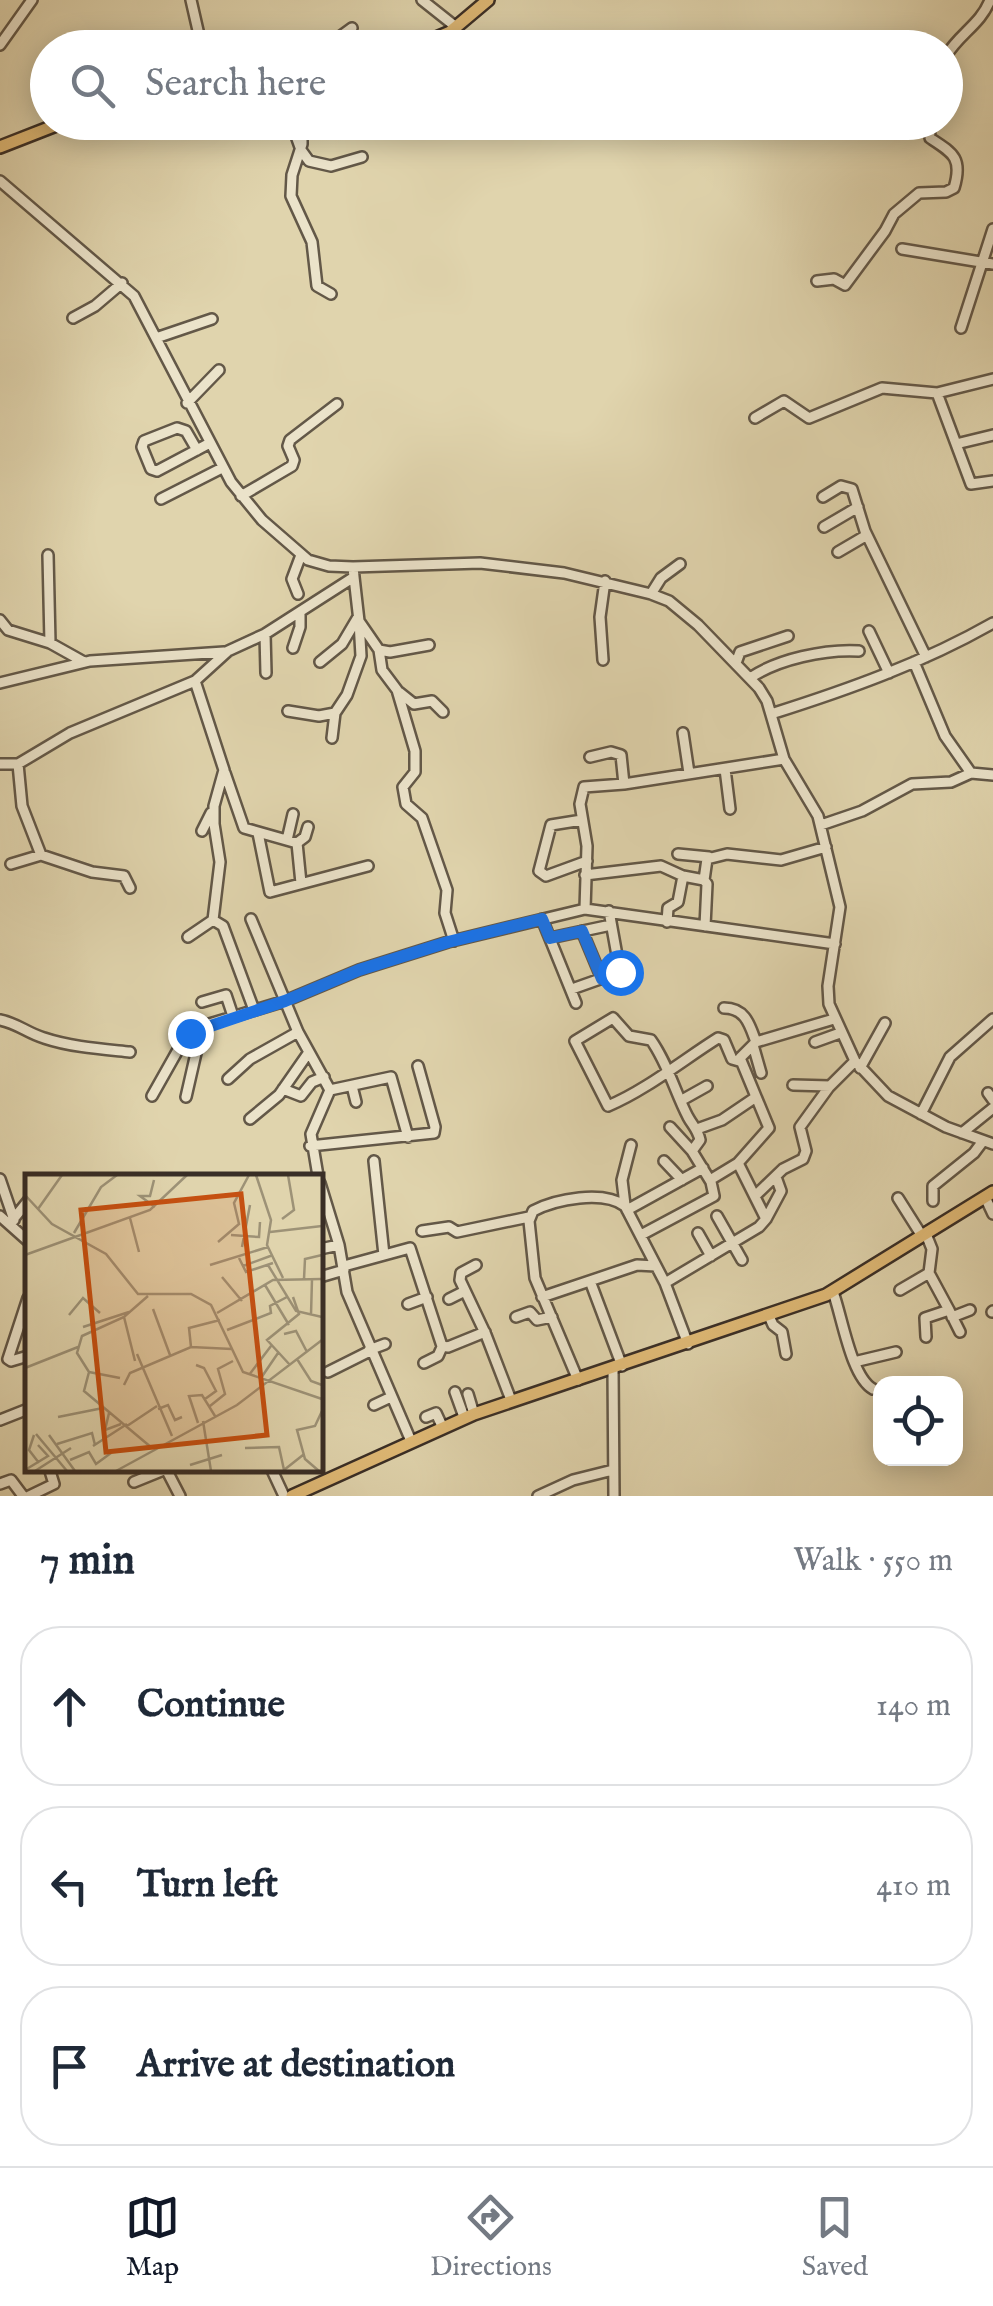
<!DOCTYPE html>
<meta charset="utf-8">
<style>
body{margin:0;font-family:"IM FELL English",serif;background:#f6f6f7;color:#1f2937}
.controls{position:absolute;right:30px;bottom:30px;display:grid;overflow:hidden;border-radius:20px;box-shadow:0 5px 25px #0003}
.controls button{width:90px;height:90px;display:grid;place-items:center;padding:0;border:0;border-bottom:2px solid #e0e1e3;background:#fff;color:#1f2937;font:50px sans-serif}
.stop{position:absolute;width:30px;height:30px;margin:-22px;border:8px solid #1a73e8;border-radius:50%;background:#fff}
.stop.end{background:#1a73e8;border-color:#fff;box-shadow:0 2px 10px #0008}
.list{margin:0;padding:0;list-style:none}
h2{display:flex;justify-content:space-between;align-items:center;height:130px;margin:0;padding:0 40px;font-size:42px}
h2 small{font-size:32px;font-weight:400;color:#747a83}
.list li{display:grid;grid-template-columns:65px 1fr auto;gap:30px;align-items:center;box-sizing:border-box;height:160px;margin:0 20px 20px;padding:0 20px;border:2px solid #e0e1e3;border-radius:40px}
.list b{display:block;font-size:38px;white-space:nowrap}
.list em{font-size:32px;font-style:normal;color:#747a83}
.icon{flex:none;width:55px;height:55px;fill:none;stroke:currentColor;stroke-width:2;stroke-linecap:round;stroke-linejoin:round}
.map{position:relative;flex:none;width:993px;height:1496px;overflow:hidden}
.search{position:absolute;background:#fff;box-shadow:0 5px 25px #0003;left:30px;right:30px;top:30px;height:110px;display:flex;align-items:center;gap:25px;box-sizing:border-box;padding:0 35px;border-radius:55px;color:#747a83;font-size:38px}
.sheet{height:670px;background:#fff}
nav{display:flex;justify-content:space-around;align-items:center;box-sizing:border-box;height:140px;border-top:2px solid #e0e1e3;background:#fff;font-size:28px;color:#747a83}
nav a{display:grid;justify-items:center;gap:5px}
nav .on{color:#111827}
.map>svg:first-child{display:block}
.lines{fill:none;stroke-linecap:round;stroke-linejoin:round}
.minor-casing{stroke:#635848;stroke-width:14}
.major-casing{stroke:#392e26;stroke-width:16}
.minor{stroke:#ebe3ca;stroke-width:9}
.major{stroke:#e0ba76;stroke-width:11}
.route{stroke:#1a73e8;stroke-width:12}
.inset-road{fill:none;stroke:#9d9277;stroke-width:2.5}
.view{fill:#c55011;fill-opacity:0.15;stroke:#c55011;stroke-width:5}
.inset-edge{fill:none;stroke:#392e26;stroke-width:5}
</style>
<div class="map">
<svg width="993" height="1496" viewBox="0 0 993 1496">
<rect width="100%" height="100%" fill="#e0d4ad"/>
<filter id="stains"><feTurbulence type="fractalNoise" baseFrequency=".002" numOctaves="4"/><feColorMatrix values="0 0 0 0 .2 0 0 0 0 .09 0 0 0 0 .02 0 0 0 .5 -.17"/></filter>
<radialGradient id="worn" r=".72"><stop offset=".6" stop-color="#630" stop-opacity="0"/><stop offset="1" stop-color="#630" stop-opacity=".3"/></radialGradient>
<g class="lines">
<defs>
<path id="minor" d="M 191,0 L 202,48
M 422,0 L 456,27
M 0,45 L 32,0
M 343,48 L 341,36 L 352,28
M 946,56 C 959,34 981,24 990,0
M 291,122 L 301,150 L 309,161 L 331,166 L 362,157
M 302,122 L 302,144 L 292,175 L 291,196 L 312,242 L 317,286 L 331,294
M 0,181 L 134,296 L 231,482 L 262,520 L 308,560 L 329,566 L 353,567 L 480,563 L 564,573 L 651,594 L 669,601 L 698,625 L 759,688 L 767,701 L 784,759 L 818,816 L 840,907 L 828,986 L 829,1004 L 855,1061 L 888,1096 L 946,1127 L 993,1144
M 902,249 L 993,264
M 817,281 L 834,279 L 845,285 L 885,231 L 894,214 L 919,193 L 946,192 L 954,188 C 963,158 953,153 930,138 L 929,122
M 73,318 L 95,306 L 122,283
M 961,328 L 993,229
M 156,338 L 212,319
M 937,393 L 971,484 L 993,481
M 187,403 L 219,370
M 755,418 L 784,401 L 809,418 L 882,388 L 937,393 L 993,379
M 956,444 L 993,435
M 197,450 L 186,431 L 177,428 L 144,441 L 142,447 L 151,469 L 157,471 L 208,444
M 241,496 L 292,466 L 294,460 L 288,446 L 290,440 L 337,404
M 823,497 L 841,486 L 852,489 L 865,531 L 926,657
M 161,499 L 222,468
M 824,527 L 858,507
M 838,552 L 867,535
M 48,555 L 50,643 L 84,662
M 354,577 L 359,621 L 379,650 L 390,652 L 429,645
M 298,594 L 292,579 L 301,555
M 651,594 L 661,578 L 680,564
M 0,620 L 8,630 L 50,643
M 869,631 L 889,673
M 265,634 L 266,673
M 293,648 L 300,627 L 300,614
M 379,650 L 382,670 L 397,690 L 415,751 L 415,772 L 403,787 L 406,804 L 422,818 L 447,890 L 445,913 L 454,941
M 603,660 L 600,617 L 605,581
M 320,662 L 342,644 L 358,617
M 914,662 L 945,736 L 971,773
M 736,663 L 740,652 L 788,636
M 750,678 C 778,659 825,649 859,651
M 195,681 L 224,770 L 214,806 L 214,824 L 220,862 L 213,920 L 223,926 L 254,1010
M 0,683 L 90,661 L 224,652
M 399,692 L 414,704 L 432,701 L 443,712
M 288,711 L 319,716 L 335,713 L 347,695 L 361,656 L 359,621
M 771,714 C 847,690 923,663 993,623
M 683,733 L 689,773
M 332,738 L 335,713
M 590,757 L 611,752 L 621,755 L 624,784
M 0,764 L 18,764 L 70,733 L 195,681 L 228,651 L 265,634 L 354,577 L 353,567
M 725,769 L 730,809
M 225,773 L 244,828 L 297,843 L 301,883
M 582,820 L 551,825 L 539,871 L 546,876 L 587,861
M 821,825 L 862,811 L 912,784 L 951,782 L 971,773 L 993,775
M 202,831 L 211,813
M 258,833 L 270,892 L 368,866
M 287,840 L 293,814
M 297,843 L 305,837 L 308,827
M 678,854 L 709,857
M 41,855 L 92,872 L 124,876 L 130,888
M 11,864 L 41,855 L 22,806 L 18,764
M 585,875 L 661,866 L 683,876 L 704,880 L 707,884 L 705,926
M 704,880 L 707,859 L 727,854 L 781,860 L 826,847
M 585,909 L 587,846 L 580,804 L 584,787 L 624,784 L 784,759
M 251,919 L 298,1032 L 330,1090 L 311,1134 L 318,1176
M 542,919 L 576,1003
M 667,922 L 668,908 L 678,902 L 683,876
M 582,931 L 602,979
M 188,937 L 213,920
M 550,938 L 611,925
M 572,989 L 620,972 L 609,911
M 202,1002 L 226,995 L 233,1016
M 724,1008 C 746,1008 750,1026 756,1042
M 0,1020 C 17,1023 27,1033 44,1038 C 71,1047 101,1049 130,1052
M 815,1042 L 840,1033
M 753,1045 L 761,1073
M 860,1068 L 885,1023
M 228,1079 L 250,1059 L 298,1032
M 793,1085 L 830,1086
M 352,1086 L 356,1102
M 283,1089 L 301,1096 L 312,1082 L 324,1077
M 330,1090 L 391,1077 L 408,1137
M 988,1093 L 993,1100
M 152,1096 L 183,1041 L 196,1028 L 285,1001 L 359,970 L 448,942 L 585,909 L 835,944
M 186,1097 L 202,1027
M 682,1100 L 707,1086
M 921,1114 L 950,1057 L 993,1019
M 250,1119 L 279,1095 L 309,1052
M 670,1127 L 692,1151
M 697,1129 L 722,1120 L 756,1097
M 962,1133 L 993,1108
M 310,1146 L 434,1133 L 435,1127 L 418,1066
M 374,1161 L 384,1255
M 664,1161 L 682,1180
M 0,1179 L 14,1220
M 710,1180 L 738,1163
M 320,1183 L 339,1245 L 347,1292 L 411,1441
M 755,1196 L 783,1169 L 803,1159 L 806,1151 L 800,1127 L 829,1087 L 855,1061
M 985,1197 L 993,1214
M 898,1198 L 922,1236
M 933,1201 L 933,1186 L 974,1153 L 983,1141
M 625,1205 L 622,1180 L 631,1145
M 627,1210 L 703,1168
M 0,1216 L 28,1241
M 717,1216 L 742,1260
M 766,1219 L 781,1191 L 776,1177
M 11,1222 L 28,1201
M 422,1231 L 449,1227 L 457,1232 L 529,1217
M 698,1233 L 711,1256
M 641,1235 L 714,1196 L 711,1182 L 692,1151 L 700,1140 C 698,1130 693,1126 688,1117 C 675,1092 668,1064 651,1040 L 629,1036 L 613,1018 L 575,1041 L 608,1106 C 646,1090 683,1060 718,1038 L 724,1040 L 732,1059 L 739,1061
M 320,1249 L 339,1245
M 476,1265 L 461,1273 L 460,1280 L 486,1335 L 511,1400
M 344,1266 L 410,1248 L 442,1346 L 448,1347 L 485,1332
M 320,1277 L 344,1270
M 590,1281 L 622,1366
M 665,1283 L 759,1227 L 766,1219 L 738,1163 L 769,1128 L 740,1058 L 756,1042 L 834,1019
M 900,1290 L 929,1273
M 833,1292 C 842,1316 851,1377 873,1389
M 542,1297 L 637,1265 L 656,1266
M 28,1298 L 8,1359 L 11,1361 L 28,1356
M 449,1299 L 465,1291
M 408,1304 L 427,1297
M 949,1310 L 960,1332
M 992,1312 L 993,1311
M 769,1316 L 773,1325 L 782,1332 L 786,1354
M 516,1317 L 530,1312 L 537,1320 L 552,1317
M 952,1317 L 970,1310
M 926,1337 L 925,1318 L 949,1310 L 929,1273 L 932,1249 L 926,1234
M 369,1350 L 385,1344
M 854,1362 L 896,1352
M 424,1363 L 438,1356 L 442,1347
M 613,1369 L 614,1496
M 328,1372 L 370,1351
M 578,1380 L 535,1278 L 529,1221 L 533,1211 C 556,1199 603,1190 625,1206 L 665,1283 L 688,1344
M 455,1392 L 464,1417
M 468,1394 L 474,1414
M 374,1405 L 391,1397
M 426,1417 L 436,1413 L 442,1426
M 0,1420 L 28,1409
M 271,1468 L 284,1496
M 134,1482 L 166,1469 L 180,1496
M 0,1484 L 11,1480 L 23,1496
M 29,1496 L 54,1484 L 49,1468
M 538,1496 L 573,1480 L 613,1470"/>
<path id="major" d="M 412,48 L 450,32 L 488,0
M 0,147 L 64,122
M 292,1496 L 474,1414 L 826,1295 L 993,1192"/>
</defs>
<!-- minor casing -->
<use href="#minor" class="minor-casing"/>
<!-- major casing -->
<use href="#major" class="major-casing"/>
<!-- minor -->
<use href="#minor" class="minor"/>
<!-- major -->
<use href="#major" class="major"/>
</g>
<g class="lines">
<!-- route -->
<path class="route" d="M 190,1033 L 285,1001 L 359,970 L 448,942 L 542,919 L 550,938 L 582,931 L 602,979 L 620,972"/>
</g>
<!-- overview -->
<g transform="translate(25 1174)">
<rect width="298" height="298" fill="#e0d4ad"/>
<path class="inset-road" d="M 231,1 L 246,46 L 242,71 L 258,104M 129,6 L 125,22 L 115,22 L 130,33M 0,21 L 27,50 L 81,80 L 113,120 L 166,120 L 186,131 L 218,198 L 297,225M 13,35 L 37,1M 105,44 L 114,78M 257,45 L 269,36 L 263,1M 245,58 L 297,52M 49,59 L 76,13 L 92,1M 206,61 L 234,63 L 235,48M 193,68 L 214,50 L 209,29 L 224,1M 217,73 L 225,31M 0,81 L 125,36 L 162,1M 214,84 L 221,98 L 248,89M 185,91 L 243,73M 243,91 L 271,137 L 297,143M 218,92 L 248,81M 197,103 L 217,127M 279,105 L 280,85 L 297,81M 240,111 L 264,151M 123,122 L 99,143 L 57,162 L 52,179 L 64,198 L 59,217 L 127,274M 128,135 L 145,181M 192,139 L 248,106 L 297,105M 44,141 L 58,124 L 75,139M 286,141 L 287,105M 99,143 L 110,187M 58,153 L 104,138M 202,156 L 246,139 L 245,132 L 262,123M 259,160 L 271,157 L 282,178M 166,173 L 164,154 L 195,146M 112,180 L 147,262M 272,185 L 286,207 L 297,211M 171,191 L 179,194 L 191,217 L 180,225M 265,191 L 242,166 L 274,140 L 268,123M 0,194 L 53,173M 64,198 L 95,204M 224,201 L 246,172M 236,204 L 253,179M 99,211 L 105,199 L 166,173 L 207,175M 185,232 L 200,220 L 193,195 L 208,187M 133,235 L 143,231 L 150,246 L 157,243M 84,239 L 80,256 L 96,250M 33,243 L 78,234M 178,247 L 186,297M 173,249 L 164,222 L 177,221 L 190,242M 102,252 L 132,232M 11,260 L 42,297M 9,261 L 4,276 L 14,289M 24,261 L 50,297M 32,270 L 67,259 L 70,271M 68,272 L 102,250M 220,274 L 254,273 L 259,296 L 278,281M 45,286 L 64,278 L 71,290 L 86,279M 165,291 L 197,281M 0,296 L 23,282 L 13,271M 10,297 L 46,274M 91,297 L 212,231 L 297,166M 294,297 L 280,285 L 272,256 L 290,252 L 297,237"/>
<path class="view" d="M 216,20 L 242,261 L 81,278 L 56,36 Z"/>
<rect width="298" height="298" class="inset-edge"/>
</g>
<rect width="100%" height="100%" filter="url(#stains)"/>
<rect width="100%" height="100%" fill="url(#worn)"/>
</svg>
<div class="controls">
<button><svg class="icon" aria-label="locate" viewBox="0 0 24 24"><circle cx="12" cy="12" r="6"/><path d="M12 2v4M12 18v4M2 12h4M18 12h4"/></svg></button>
</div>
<div class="stop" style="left:620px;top:972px"></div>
<div class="stop end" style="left:190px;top:1033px"></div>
<div class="search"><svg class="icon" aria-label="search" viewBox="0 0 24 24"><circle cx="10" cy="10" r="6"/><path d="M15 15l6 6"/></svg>Search here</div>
</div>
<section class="sheet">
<h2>7 min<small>Walk · 550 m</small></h2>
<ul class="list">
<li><svg class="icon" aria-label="ahead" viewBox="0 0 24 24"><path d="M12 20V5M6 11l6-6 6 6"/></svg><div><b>Continue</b></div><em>140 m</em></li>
<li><svg class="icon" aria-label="left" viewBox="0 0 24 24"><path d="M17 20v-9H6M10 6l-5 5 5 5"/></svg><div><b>Turn left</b></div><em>410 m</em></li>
<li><svg class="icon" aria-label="arrive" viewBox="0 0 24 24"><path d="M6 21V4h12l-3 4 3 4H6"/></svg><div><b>Arrive at destination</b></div></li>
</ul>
</section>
<nav>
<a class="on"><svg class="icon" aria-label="map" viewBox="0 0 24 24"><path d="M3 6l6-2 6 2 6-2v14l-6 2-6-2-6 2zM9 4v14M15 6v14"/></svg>Map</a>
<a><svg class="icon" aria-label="directions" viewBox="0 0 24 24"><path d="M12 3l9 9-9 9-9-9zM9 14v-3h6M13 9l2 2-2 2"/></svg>Directions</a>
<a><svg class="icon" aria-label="saved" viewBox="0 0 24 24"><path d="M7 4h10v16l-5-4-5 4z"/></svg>Saved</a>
</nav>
